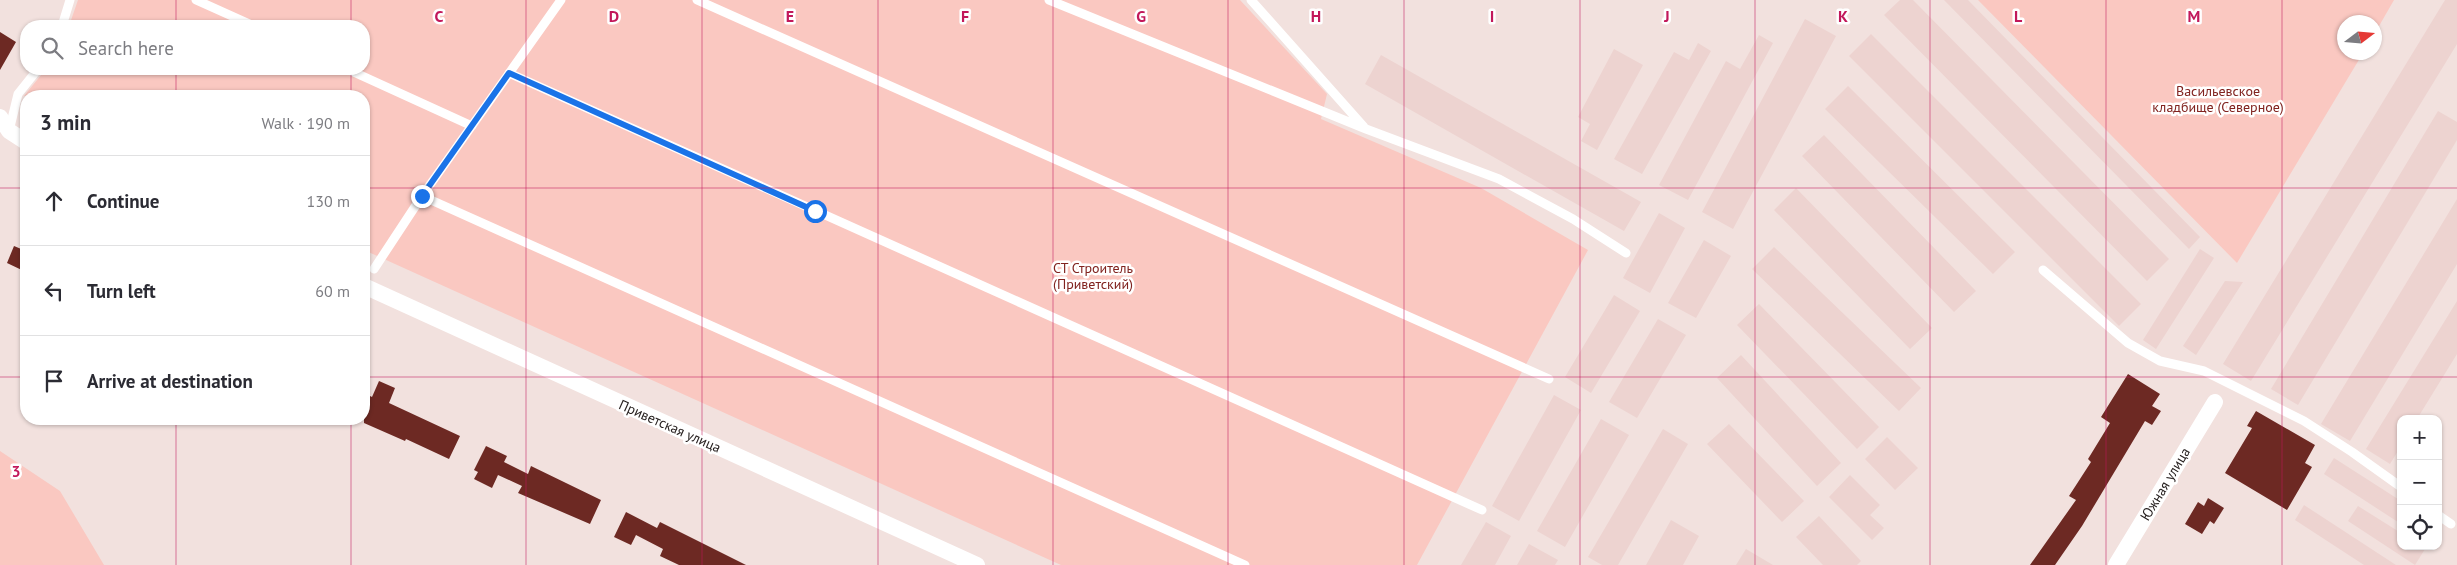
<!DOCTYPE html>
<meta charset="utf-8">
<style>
:root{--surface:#fff;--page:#f7f7f7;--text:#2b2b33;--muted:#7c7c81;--line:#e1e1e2}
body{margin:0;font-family:"PT Sans",sans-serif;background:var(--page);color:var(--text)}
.controls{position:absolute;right:15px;bottom:15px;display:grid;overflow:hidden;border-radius:10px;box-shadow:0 1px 4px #0004}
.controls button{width:45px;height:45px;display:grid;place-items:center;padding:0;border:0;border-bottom:1px solid var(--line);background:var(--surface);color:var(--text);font:25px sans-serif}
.compass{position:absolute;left:2337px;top:15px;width:45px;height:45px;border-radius:50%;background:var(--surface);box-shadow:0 1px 4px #0004;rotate:74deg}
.stop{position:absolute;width:15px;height:15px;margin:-11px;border:4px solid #1a73e8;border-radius:50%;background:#fff}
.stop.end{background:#1a73e8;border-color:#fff;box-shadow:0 1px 5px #0008}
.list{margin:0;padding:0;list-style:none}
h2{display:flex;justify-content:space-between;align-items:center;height:65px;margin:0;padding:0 20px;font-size:21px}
h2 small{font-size:16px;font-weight:400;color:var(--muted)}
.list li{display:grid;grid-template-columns:32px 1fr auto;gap:15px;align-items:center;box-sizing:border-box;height:90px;padding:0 20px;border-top:1px solid var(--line)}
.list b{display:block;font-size:19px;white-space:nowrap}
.list em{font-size:16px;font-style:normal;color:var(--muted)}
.icon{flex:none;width:28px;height:28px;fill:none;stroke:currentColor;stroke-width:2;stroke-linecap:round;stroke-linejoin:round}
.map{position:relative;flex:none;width:2457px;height:565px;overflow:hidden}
.search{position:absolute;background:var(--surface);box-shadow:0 1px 4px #0004;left:20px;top:20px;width:350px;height:55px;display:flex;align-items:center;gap:12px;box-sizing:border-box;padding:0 18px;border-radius:20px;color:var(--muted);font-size:19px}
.panel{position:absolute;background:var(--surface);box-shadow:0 1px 4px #0004;left:20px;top:90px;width:350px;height:335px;border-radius:20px}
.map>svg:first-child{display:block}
</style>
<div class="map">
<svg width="2457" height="565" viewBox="0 0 2457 565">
<rect width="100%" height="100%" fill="#f2e1de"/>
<path fill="#edd3d0" d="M1900 0H1913L2169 259 2147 281 1884 15Z
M1944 0H1968L2200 237 2189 249Z
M2445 0H2457V44L2251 381 2223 364Z
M1805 19 1836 36 1733 229 1702 212Z
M1871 34 2141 304 2119 326 1849 56Z
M1759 35 1773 43 1688 200 1659 185 1726 61 1740 69Z
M1698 43 1711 51 1642 174 1614 159 1674 52 1689 60Z
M1614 49 1643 65 1597 150 1581 141 1590 124 1578 117Z
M1381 55 1641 202 1624 231 1365 84Z
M1848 86 2015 252 1993 274 1825 109Z
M2438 111 2457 122V140L2298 405 2271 389Z
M1824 135 1976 291 1954 312 1802 156Z
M1796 188 1932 328 1910 349 1774 210Z
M2457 199V264L2350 441 2321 424Z
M1659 213 1685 228 1650 293 1623 278Z
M1704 240 1731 256 1696 318 1668 303Z
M1774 247 1921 388 1899 411 1752 269Z
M2200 249 2214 258 2156 349 2143 340Z
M2225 281 2243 282 2196 355 2183 346Z
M1614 295 1640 311 1591 393 1565 377Z
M2457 301V354L2417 419H2401V446L2390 464 2366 449Z
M1759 304 1879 427 1857 449 1737 325Z
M1658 319 1686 335 1637 418 1609 402Z
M1741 355 1841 463 1817 486 1717 378Z
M1554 395 1581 410 1519 521 1492 506Z
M1601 419 1629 435 1565 547 1537 531Z
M1729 424 1804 501 1782 522 1707 444Z
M1663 429 1688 444 1618 565H1602L1588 557Z
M1887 437 1918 468 1895 490 1865 459Z
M2334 458 2401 501V524L2324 474Z
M1850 475 1880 505 1870 515 1884 528 1872 540 1829 497Z
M2304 505 2396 565H2364L2295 520Z
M2358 506 2401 533V546H2421L2425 549 2415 565 2348 521Z
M1819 516 1861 561 1857 565H1823L1796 537Z
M1671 520 1699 536 1683 565H1646Z
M1486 522 1511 536 1495 565H1461Z
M1529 544 1558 560 1555 565H1517Z
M1746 549 1773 565H1736Z"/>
<path fill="#fac8c1" d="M78 0H1240L1327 94 1321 119 1481 188 1588 250 1417 565H1061L364 250V96H24L46 69H364V26H69Z
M1978 0H2394L2375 33 2374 22H2344V52L2363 53 2237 263Z
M0 451 60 491 104 565H0Z"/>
<path fill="#6d2923" d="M0 32 16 42 0 70Z
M14 246 26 251V272L7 263Z
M2128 374 2160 394 2152 406 2161 411 2152 425 2145 421 2082 526 2055 565H2030L2076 500 2069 496 2091 462 2088 459 2110 423 2101 417Z
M379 381 395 388 389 403 460 436 449 459 406 439 405 441 364 423V393L372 397Z
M2256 411 2315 445 2305 463 2312 467 2287 510 2225 473 2252 428 2247 426Z
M486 446 507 456 504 462 528 474 531 466 601 500 590 524 518 493 522 486 498 475 492 488 474 479 478 472 474 470Z
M2208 498 2224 508 2214 524 2210 521 2202 534 2185 524 2198 502 2204 506Z
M626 512 657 528 660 522 746 565H679L660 556 663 549 636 535 631 545 614 537Z"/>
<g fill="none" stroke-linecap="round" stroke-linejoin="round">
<path stroke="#fff" stroke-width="9" d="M196 0 254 26
M697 0 1549 379
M1049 0 1366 129 1499 179 1573 219 1626 253
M1251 0 1364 127
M62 26 70 0
M347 69 472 126
M509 73 1482 510
M9 131 18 94 38 69
M422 196 1245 565
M374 269 422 196 561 0
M2043 270 2128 343 2160 361 2204 371 2304 421 2352 452 2401 487
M2438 515 2451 524"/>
<path stroke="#fff" stroke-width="16" d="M0 117 9 131 26 142
M364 286 977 565
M2116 565 2215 402"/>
</g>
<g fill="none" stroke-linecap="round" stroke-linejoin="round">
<path stroke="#1a73e8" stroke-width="6" d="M422 196 509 73 815 211"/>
</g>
<path fill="none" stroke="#c2185b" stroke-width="1" stroke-opacity="0.55" d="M176 0V26M351 0V26M526 0V565M702 0V565M878 0V565M1053 0V565M1228 0V565M1404 0V565M1580 0V565M1755 0V565M1930 0V565M2106 0V565M2282 0V565M176 69V96M351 69V96M0 188H26M364 188H2457M0 377H26M364 377H2457M176 419V565M351 419V565"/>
<g text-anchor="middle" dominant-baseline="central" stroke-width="5" stroke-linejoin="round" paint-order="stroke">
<g font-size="14" fill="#81231f" stroke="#fff">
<text x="2218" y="91">Васильевское<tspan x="2218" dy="16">кладбище (Северное)</tspan></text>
<text x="1093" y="268">СТ Строитель<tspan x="1093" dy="16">(Приветский)</tspan></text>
</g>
<g font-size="14" fill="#272120" stroke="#fff">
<text transform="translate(670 426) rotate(24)">Приветская улица</text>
<text transform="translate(2165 484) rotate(-59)">Южная улица</text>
</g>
</g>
<g font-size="16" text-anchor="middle" font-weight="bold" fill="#c2185b" stroke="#fff" stroke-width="5" stroke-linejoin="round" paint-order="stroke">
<text x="439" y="22">C</text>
<text x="614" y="22">D</text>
<text x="790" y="22">E</text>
<text x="965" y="22">F</text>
<text x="1141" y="22">G</text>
<text x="1316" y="22">H</text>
<text x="1492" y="22">I</text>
<text x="1667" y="22">J</text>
<text x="1843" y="22">K</text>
<text x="2018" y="22">L</text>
<text x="2194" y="22">M</text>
<text x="16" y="477">3</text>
</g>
</svg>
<div class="controls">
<button>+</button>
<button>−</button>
<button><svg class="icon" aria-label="locate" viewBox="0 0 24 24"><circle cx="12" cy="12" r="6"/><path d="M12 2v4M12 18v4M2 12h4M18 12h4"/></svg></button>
</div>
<svg class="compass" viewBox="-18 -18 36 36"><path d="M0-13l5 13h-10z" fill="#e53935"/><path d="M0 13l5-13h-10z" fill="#7c7c81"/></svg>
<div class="stop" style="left:815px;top:211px"></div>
<div class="stop end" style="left:422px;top:196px"></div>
<div class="search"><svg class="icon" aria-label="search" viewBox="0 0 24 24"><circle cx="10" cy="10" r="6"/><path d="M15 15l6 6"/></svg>Search here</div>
<section class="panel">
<h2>3 min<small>Walk · 190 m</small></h2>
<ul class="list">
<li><svg class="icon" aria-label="ahead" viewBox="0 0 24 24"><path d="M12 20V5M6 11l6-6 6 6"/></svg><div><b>Continue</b></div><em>130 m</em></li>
<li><svg class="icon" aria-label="left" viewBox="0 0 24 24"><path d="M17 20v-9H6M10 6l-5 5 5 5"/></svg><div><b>Turn left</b></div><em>60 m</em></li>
<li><svg class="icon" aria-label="arrive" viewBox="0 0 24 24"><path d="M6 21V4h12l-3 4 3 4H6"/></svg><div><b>Arrive at destination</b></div></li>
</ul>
</section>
</div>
